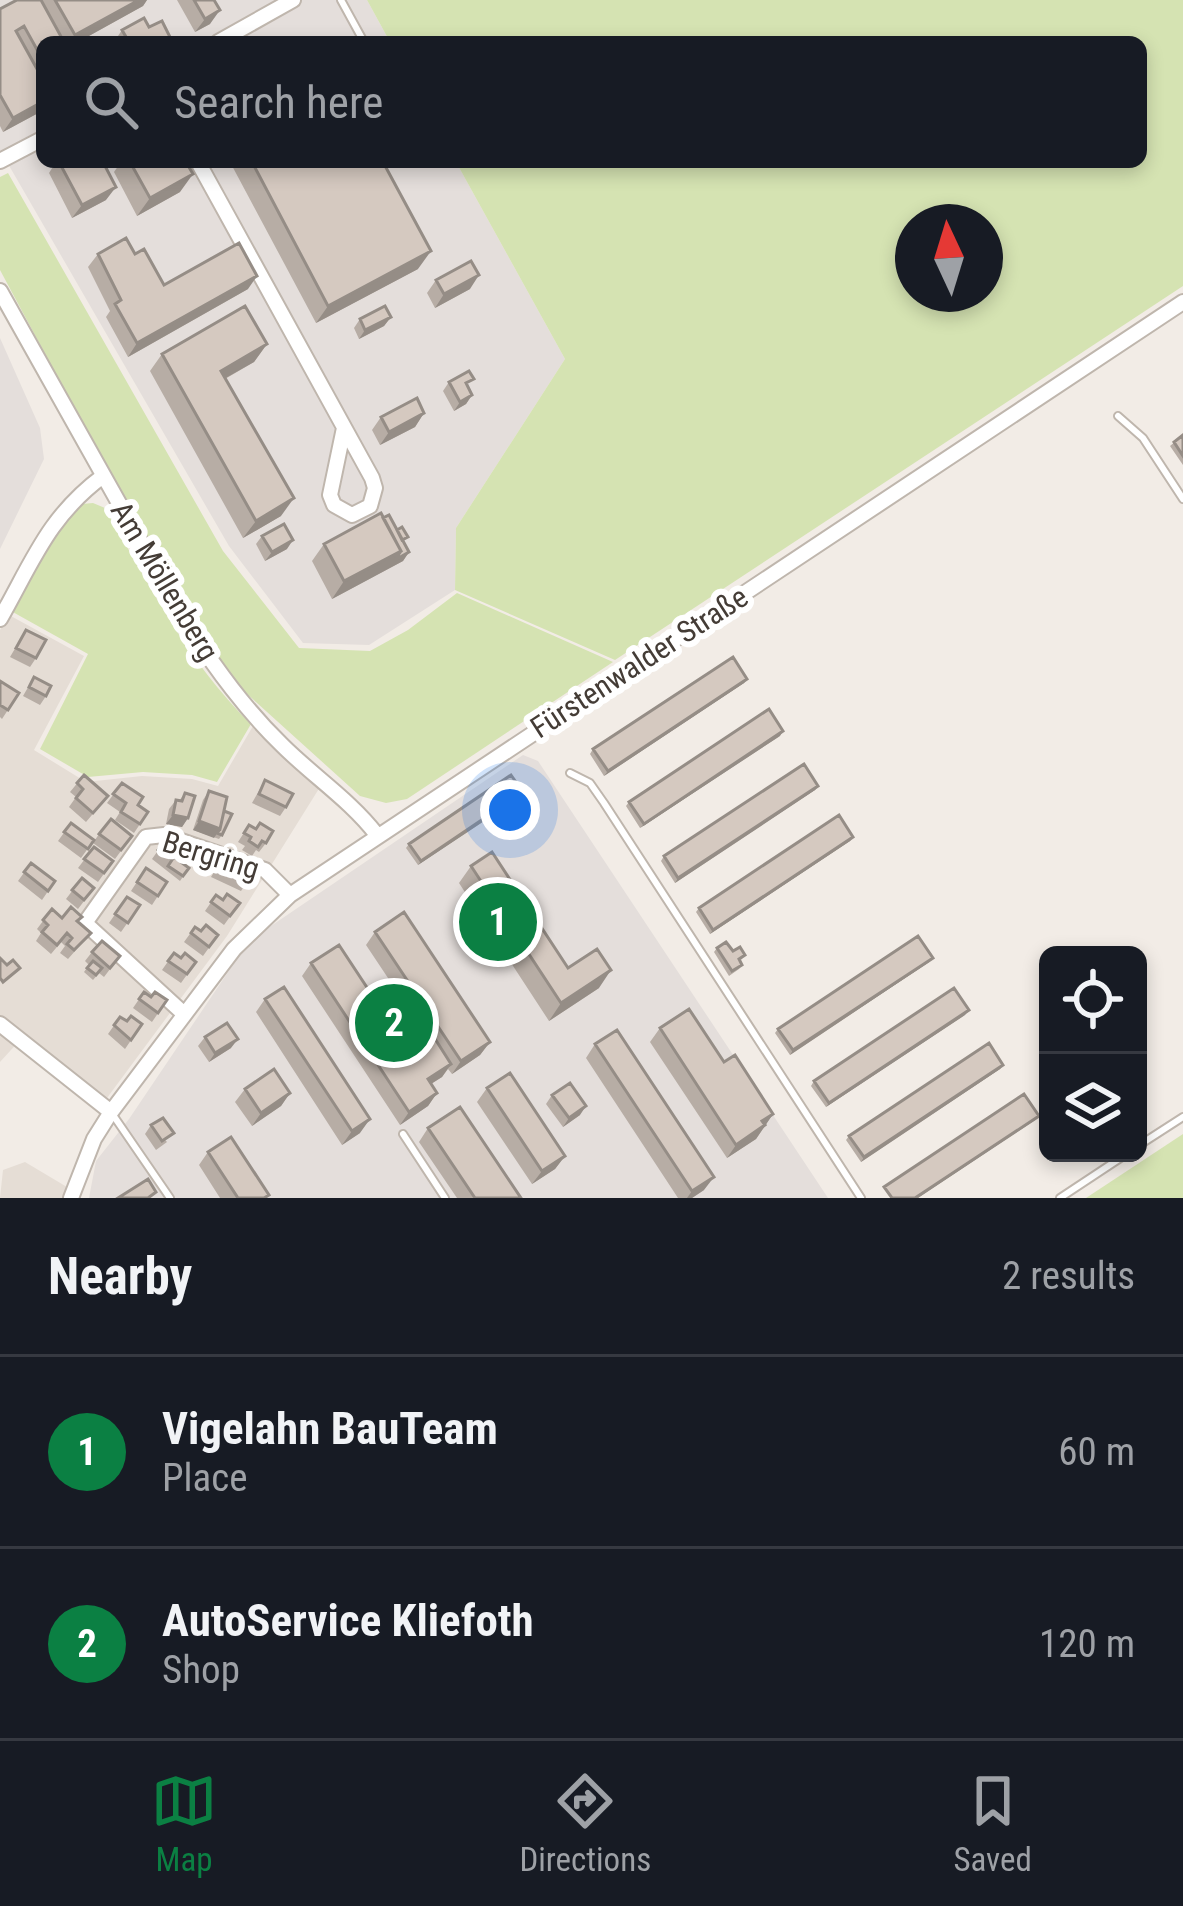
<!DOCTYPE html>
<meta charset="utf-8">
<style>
:root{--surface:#171b24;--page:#242831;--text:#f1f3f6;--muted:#9ea1a6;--line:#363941;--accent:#0b8043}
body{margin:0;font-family:"Roboto Condensed",sans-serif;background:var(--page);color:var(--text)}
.controls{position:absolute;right:36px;bottom:36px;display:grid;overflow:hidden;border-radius:18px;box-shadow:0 6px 18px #0003}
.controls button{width:108px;height:108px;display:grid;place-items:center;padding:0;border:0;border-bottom:3px solid var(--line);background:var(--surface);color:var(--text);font:60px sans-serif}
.compass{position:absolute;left:895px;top:204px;width:108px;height:108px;border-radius:50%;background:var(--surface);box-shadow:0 6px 18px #0003;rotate:356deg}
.you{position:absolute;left:510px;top:810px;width:42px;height:42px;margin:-30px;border:9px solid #fff;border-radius:50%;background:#1a73e8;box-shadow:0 0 0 18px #1a73e833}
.badge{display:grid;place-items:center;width:78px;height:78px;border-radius:50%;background:var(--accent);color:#fff;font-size:39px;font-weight:700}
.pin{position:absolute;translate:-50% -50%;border:6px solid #fff;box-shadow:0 3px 12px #0006}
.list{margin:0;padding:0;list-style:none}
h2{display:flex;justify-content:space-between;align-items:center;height:156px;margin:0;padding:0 48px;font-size:51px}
h2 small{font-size:39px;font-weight:400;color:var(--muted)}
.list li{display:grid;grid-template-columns:78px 1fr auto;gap:36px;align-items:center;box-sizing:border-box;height:192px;padding:0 48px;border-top:3px solid var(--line)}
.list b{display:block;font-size:45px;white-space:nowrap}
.list p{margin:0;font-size:39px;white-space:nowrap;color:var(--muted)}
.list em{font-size:39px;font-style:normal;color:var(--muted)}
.icon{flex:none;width:66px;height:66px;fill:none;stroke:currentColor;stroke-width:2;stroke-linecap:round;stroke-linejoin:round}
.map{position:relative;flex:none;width:1183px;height:1198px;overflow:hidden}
.search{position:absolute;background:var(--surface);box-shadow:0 6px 18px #0003;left:36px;right:36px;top:36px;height:132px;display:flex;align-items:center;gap:30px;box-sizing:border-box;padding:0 42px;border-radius:18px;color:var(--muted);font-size:45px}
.sheet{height:540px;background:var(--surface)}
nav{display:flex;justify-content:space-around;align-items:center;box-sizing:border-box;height:168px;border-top:3px solid var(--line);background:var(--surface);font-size:33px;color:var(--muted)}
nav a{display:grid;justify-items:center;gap:6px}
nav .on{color:var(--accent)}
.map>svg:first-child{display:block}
</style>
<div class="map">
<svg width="1183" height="1198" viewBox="0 0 1183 1198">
<rect width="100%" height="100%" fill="#f2ece6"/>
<path fill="#e5ddd5" d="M9 615 84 656 34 750 86 782 142 776 192 779 218 786 253 726 320 787 227 936 107 1098 21 1039 0 1062V630Z
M25 1162 72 1190 69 1198H0L3 1170Z"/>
<path fill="#e4dedb" d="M0 0H367L390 42H42V162H456L565 359 456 528 455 590 369 645 303 643 229 546 0 150Z
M0 338 40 428 44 459 0 549Z
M523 755 538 761 828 1198H89L96 1161 129 1119 249 941Z"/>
<path fill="#d5e3b2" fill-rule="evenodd" d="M367 0H1183V286L615 660 455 590 456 528 565 359 456 162H1141V42H390ZM985 222V294H913V222Z
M8 173 223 551 299 648 370 651 408 630 457 593 613 662 407 799 386 803 360 796 225 674 191 626 0 270V177Z
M93 503 105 508C150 586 186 660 251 724L217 782 192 775 143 772 88 777 40 749 88 654 11 611 52 535 82 504Z
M1183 1134V1198H1086Z"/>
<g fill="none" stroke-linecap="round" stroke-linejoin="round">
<g stroke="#bfb6ad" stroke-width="10">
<path id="service" d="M341 0 364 42
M1118 416 1143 438 1183 499
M570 773 590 783 604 803 861 1198
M113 1115 170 1198
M403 1134 445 1198
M1138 1146 1183 1117
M1060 1198 1128 1153"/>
</g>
<g stroke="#bfb6ad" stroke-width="18">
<path id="minor" d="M218 42 293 0
M0 161 42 139
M198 162 372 478 375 488 370 506 352 515 334 505 330 495 344 428
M0 291 189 628C217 670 245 709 282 745 313 776 350 800 377 835
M0 619C33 561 48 517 103 476
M184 1014 85 923 146 837 164 835 265 870 290 895
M0 1024 111 1112
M71 1198 94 1139 111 1112 234 949 290 895 1183 302"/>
</g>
<use href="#service" stroke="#fff" stroke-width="6"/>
<use href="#minor" stroke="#fff" stroke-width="14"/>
</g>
<path fill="#b7ada5" d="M17 0H147L143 6 78 42H42V62L35 66 42 78V111L3 132 0 126V9Z
M177 0H214L210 24 195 32Z
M149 27 171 39 169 42H114L122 30Z
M56 162H103L106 200 72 218 49 173Z
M121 162H186L180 192 137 216 114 172Z
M230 162H383L418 269 316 323Z
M98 254H135L164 285 248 289 128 357 106 317 110 311 88 267Z
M436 280 470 289 435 308 427 293Z
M391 317 384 326 359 339 354 328 360 319Z
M267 344 254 362 225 379 281 516 243 538 150 371 162 354Z
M449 382 468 387 472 395 466 404 454 411 443 391Z
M424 413 415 427 380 445 372 430 381 417Z
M1183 435V465L1170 446Z
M262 536 287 549 265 561 256 544Z
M324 544 409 552 403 561 332 599 312 561Z
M26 630 36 658 30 667 10 657Z
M34 677 46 696 40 705 23 696Z
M747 679 744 683 604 776 590 754 593 749Z
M0 681 19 693 2 719 0 717Z
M780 736 640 828 626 806 629 802Z
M84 775 108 796 86 822 69 807 76 797 70 792Z
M265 780 286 807 280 816 252 803Z
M122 783 138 805 140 824 134 833 115 820 120 812 107 803Z
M818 786 815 790 675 883 661 861 664 856Z
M209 791 224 811 222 835 219 839 193 830 203 800Z
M523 792 520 797 418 865 406 848 409 844Z
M185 793 188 818 182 827 166 824 169 809 176 800 179 801Z
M71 823 94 840 81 858 58 841Z
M249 825 266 843 259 852 256 850 252 856 242 850 245 846 238 842Z
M99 834 132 836 115 859 93 843Z
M853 837 850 841 710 934 696 912 699 908Z
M167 838 174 857 189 868 180 881 152 859Z
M94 847 113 861 98 882 78 868Z
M225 854 247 882 241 891 211 877Z
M31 863 55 881 42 900 18 881Z
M471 866 568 968 599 988 549 1021 459 883Z
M146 868 167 882 152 905 131 891Z
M82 878 94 888 78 909 66 899Z
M216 895 223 900 240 903 224 925 205 911Z
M127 897 140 905 121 932 109 923Z
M52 909 62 918 77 921 91 933 68 959 60 953 65 946 61 942 51 954 36 941 41 933 37 929Z
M195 927 201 931 218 935 203 956 184 942Z
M375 932 490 1042 480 1055 452 1074 448 1069 442 1077 431 1084 437 1093 428 1106 400 1125 302 976 311 963 401 1039 420 1026 366 945Z
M717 948 745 955 740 961 742 965 739 969 729 976 714 952Z
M92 952 120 956 104 977 99 973 93 980 84 972 89 965 85 961Z
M174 953 181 958 196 962 181 983 162 970Z
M933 958 929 962 790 1055 775 1033 778 1029Z
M144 992 151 997 167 1000 152 1022 133 1008Z
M265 999 360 1133 342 1145 256 1012Z
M965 1015 826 1107 811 1086 814 1081Z
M120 1017 127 1021 142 1024 125 1049 108 1034Z
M660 1028 724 1062 773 1114 756 1139 727 1158 650 1042Z
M205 1037 231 1048 209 1062 198 1046Z
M595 1044 704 1190 692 1198H678L586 1058Z
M1003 1065 1000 1069 861 1162 846 1140 849 1136Z
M487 1088 565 1156 555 1169 532 1184 477 1102Z
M245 1089 290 1093 281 1106 252 1126 235 1102Z
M552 1095 580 1115 563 1127 546 1104Z
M151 1125 167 1142 156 1150 145 1134Z
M428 1128 521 1198H457L419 1142Z
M208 1152 267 1198H220L199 1165Z"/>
<path fill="#958d86" d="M139 0H147L143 6 78 42H70L75 35Z
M220 10 210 24 195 32 205 19Z
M42 102V111L3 132 13 118Z
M193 174 180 192 137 216 150 198Z
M116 187 106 200 72 218 82 205Z
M431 251 418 269 316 323 328 306Z
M479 275 470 289 435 308 444 294Z
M257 276 248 289 128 357 137 343Z
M391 317 384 326 359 339 365 330Z
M267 344 254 362 208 388 221 371Z
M472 395 466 404 454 411 460 402Z
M424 413 415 427 380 445 389 432Z
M294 498 281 516 243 538 256 521Z
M293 540 287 549 265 561 272 552Z
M401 551 409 552 403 561 332 599 344 581Z
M747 679 744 683 604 776 608 771Z
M783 731 780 736 640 828 644 824Z
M818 786 815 790 675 883 678 878Z
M523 792 520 797 418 865 421 861Z
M173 815 188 818 182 827 166 824Z
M199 821 220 829 214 838 193 830Z
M853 837 850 841 710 934 713 930Z
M933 958 929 962 790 1055 793 1050Z
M611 970 599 988 549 1021 561 1003Z
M969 1010 965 1015 826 1107 829 1103Z
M238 1039 231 1048 209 1062 215 1053Z
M490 1042 480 1055 452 1074 461 1061Z
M451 1064 442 1077 418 1092 428 1079Z
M1003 1065 1000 1069 861 1162 864 1157Z
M290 1093 281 1106 252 1126 261 1113Z
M437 1093 428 1106 400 1125 409 1112Z
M586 1106 580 1115 563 1127 569 1118Z
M773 1114 756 1139 727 1158 736 1145 762 1121Z
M1039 1116 1035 1120 918 1198H915Z
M370 1119 360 1133 342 1145 352 1131Z
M565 1156 555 1169 532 1184 542 1171Z
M714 1177 704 1190 692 1198H687L692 1191Z"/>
<path fill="#d5c9c0" stroke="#958d86" stroke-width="3" d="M17 0H41L64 42H42V54L40 55 24 26 16 31 42 78V102L13 118 0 95V9Z
M55 0H139L75 35Z
M194 0H214L220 10 205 19Z
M144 18 149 27 162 21 171 39 165 42H129L122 30Z
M59 162H103L116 187 82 205Z
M130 162H186L193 174 150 198Z
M252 162H383L431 251 328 306Z
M126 238 135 254 144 249 164 285 239 243 257 276 137 343 115 304 121 300 98 254Z
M471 261 479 275 444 294 436 280Z
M245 306 267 344 221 371 294 498 256 521 162 354Z
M385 306 391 317 365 330 360 319Z
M469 371 474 379 466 383 472 395 460 402 449 382Z
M417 398 424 413 389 432 381 417Z
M1183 435V456L1174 442Z
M381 513 401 551 344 581 324 544Z
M389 515 409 552 395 560 401 551 383 518Z
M284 524 293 540 272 552 262 536Z
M402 527 408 537 402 540 397 530Z
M26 630 46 640 36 658 16 648Z
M733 657 747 679 608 771 593 749Z
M34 677 51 686 46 696 29 687Z
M0 681 19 693 8 710 0 705Z
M769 709 783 731 644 824 629 802Z
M804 764 818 786 678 878 664 856Z
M84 775 108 796 93 813 76 798 83 789 77 783Z
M511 775 523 792 421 861 409 844Z
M265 780 293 794 286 807 259 794Z
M122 783 143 797 138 805 148 812 140 824 121 812 126 803 113 794Z
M209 791 227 797 220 829 199 821Z
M185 793 195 796 188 818 173 815 176 800 182 801Z
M224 811 232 814 222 835 217 833 220 829Z
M839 815 853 837 713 930 699 908Z
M111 819 132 836 121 850 99 834Z
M71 823 94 840 88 849 64 832Z
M260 823 273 831 266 843 262 841 258 847 249 841 251 837 244 833 249 825 256 829Z
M167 838 180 848 172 860 158 850Z
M94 847 113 861 104 873 84 859Z
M492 852 568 968 597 949 611 970 561 1003 471 866Z
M225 854 254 868 247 882 218 868Z
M174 857 189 868 183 876 168 866Z
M31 863 55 881 48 891 24 872Z
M146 868 167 882 158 896 137 882Z
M82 878 94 888 84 900 72 890Z
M227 894 240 903 230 916 211 902 216 895 223 900Z
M127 897 140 905 128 923 115 914Z
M71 907 82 917 77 921 91 933 74 950 67 944 72 938 67 933 57 945 42 932 48 925 43 920 52 909 62 918Z
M404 912 490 1042 461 1061 375 932Z
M206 925 218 935 209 947 191 933 195 927 201 931Z
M918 936 933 958 793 1050 778 1029Z
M102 941 120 956 110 968 92 952Z
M726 942 733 951 740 947 745 955 739 959 742 965 732 971 717 948Z
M339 945 401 1039 425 1023 451 1064 428 1079 437 1093 409 1112 311 963Z
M174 953 181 958 185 953 196 962 187 974 168 961Z
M0 958 7 965 13 960 20 968 3 982 0 978Z
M93 961 102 968 96 975 87 968Z
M284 987 370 1119 352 1131 265 999Z
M954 988 969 1010 829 1103 814 1081Z
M144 992 151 997 155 992 167 1000 158 1013 139 999Z
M689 1009 724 1062 735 1055 773 1114 762 1121 765 1125 736 1145 660 1028Z
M131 1016 142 1024 131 1040 114 1025 120 1017 127 1021Z
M227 1023 238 1039 215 1053 205 1037Z
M617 1030 714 1177 692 1191 595 1044Z
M989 1043 1003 1065 864 1157 849 1136Z
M274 1069 290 1093 261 1113 245 1089Z
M510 1073 565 1156 542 1171 487 1088Z
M570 1083 586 1106 569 1118 552 1095Z
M1024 1094 1039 1116 915 1198H892L884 1187Z
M460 1107 521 1198H475L428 1128Z
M163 1118 174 1133 162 1141 151 1125Z
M231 1137 269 1195 264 1198H238L208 1152Z
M148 1179 156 1192 148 1198H118Z"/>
<g text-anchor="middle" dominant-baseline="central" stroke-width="12" stroke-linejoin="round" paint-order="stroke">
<g font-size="30" fill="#443c36" stroke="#fff">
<text transform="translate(165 581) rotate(59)">Am Möllenberg</text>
<text transform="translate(639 662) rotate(-33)">Fürstenwalder Straße</text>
<text transform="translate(211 855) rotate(17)">Bergring</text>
</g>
</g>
</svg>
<div class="controls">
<button><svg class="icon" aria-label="locate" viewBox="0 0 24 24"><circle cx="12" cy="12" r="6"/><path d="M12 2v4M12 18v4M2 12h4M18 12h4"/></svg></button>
<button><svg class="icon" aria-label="layers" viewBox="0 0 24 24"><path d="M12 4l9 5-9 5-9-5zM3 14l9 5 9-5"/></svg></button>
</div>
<svg class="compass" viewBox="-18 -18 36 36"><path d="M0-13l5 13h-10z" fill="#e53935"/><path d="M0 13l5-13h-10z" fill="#9ea1a6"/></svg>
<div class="you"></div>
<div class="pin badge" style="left:498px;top:922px">1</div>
<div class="pin badge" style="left:394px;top:1023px">2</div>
<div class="search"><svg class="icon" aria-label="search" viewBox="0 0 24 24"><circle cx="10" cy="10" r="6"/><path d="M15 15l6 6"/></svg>Search here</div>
</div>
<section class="sheet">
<h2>Nearby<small>2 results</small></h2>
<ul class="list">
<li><span class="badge">1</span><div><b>Vigelahn BauTeam</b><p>Place</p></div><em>60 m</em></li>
<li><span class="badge">2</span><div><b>AutoService Kliefoth</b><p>Shop</p></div><em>120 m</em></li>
</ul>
</section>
<nav>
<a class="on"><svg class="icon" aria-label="map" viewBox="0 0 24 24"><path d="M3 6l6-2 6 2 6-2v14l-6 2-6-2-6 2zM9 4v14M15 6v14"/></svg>Map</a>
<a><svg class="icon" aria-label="directions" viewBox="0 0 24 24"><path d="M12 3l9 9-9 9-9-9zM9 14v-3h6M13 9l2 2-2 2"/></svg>Directions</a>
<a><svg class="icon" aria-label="saved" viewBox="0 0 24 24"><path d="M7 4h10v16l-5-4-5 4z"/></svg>Saved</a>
</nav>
